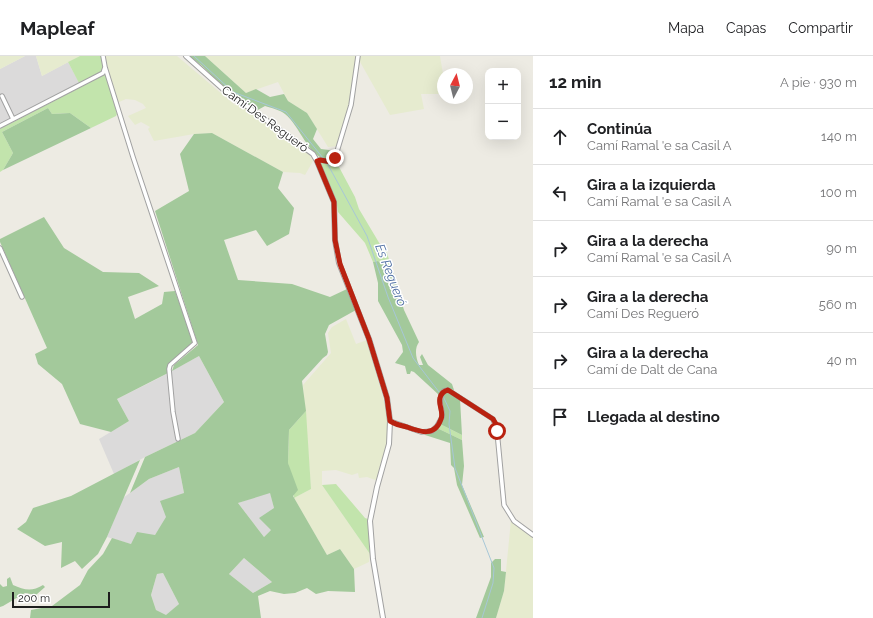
<!DOCTYPE html>
<html lang="es">
<meta charset="utf-8">
<style>
:root{--surface:#fff;--page:#f2f2f2;--text:#202124;--muted:#757577;--line:#e0e0e0}
body{margin:0;font-family:Raleway,sans-serif;background:var(--page);color:var(--text)}
.controls{position:absolute;right:12px;top:12px;display:grid;overflow:hidden;border-radius:8px;box-shadow:0 4px 16px #0002}
.controls button{width:36px;height:36px;display:grid;place-items:center;padding:0;border:0;border-bottom:1px solid var(--line);background:var(--surface);color:var(--text);font:20px sans-serif}
.compass{position:absolute;left:437px;top:12px;width:36px;height:36px;border-radius:50%;background:var(--surface);box-shadow:0 4px 16px #0002;rotate:7deg}
.scale{position:absolute;left:12px;bottom:10px;width:98px;box-sizing:border-box;padding-left:4px;border:2px solid #1d1d1d;border-top:0;font-size:11px;line-height:14px;white-space:nowrap;color:#1d1d1d;-webkit-text-stroke:3px #fff;paint-order:stroke}
.stop{position:absolute;width:12px;height:12px;margin:-9px;border:3px solid #b92210;border-radius:50%;background:#fff}
.stop.end{background:#b92210;border-color:#fff;box-shadow:0 1px 4px #0008}
.list{margin:0;padding:0;list-style:none}
h2{display:flex;justify-content:space-between;align-items:center;height:52px;margin:0;padding:0 16px;font-size:17px}
h2 small{font-size:13px;font-weight:400;color:var(--muted)}
.list li{display:grid;grid-template-columns:26px 1fr auto;gap:12px;align-items:center;box-sizing:border-box;height:56px;padding:0 16px;border-top:1px solid var(--line)}
.list b{display:block;font-size:15px;white-space:nowrap}
.list p{margin:0;font-size:13px;white-space:nowrap;color:var(--muted)}
.list em{font-size:13px;font-style:normal;color:var(--muted)}
.icon{flex:none;width:22px;height:22px;fill:none;stroke:currentColor;stroke-width:2;stroke-linecap:round;stroke-linejoin:round}
.map{position:relative;flex:none;width:533px;height:562px;overflow:hidden}
header{display:flex;align-items:center;gap:24px;box-sizing:border-box;height:56px;padding:0 20px;background:var(--surface);border-bottom:1px solid var(--line)}
header strong{font-size:19px}
nav{display:flex;gap:22px;margin-inline-start:auto;font-size:14px}
main{display:flex}
aside{flex:1;background:var(--surface)}
.map>svg:first-child{display:block}
</style>
<header>
<strong>Mapleaf</strong>
<nav><a>Mapa</a><a>Capas</a><a>Compartir</a></nav>
</header>
<main>
<div class="map">
<svg width="533" height="562" viewBox="0 0 533 562">
<rect width="100%" height="100%" fill="#edebe3"/>
<path fill="#dbdada" d="M25 0H36L42 20 68 6 81 30 0 73V13Z
M199 300 224 346 195 377 145 401 114 418 99 383 129 365 117 343 157 323Z
M179 411 184 437 155 479 131 488 107 481 123 442 149 423Z
M270 436 274 452 271 474 264 481 238 447Z
M244 502 272 526 253 537 229 518Z
M163 517 179 548 166 560 156 554 151 539 157 518Z"/>
<path fill="#e6ebcf" d="M0 0H25L0 13Z
M36 0H80L42 20Z
M105 0H177L235 49 238 46 308 96 313 105 305 119 300 117 283 116 212 77 194 78 154 85 148 73 150 71 141 66 135 69 128 60 146 52 143 48 135 44 126 43 117 47Z
M205 0H357L351 47 338 90 328 91 307 57 288 45 278 26 246 37Z
M359 0H440L443 18V38H421L424 53 390 59 359 4Z
M346 263 356 288 367 284 387 356 389 387 378 425 367 421 359 422 358 417 352 419 336 414 322 415V429L370 498 369 506 354 513 340 493 327 499 294 442 311 433 303 329 331 297 328 277 332 271Z
M511 464 533 481V562H496L504 535Z"/>
<path fill="#c2e4ac" d="M80 0H101L104 14 79 27 68 6Z
M106 18 117 58 116 60 91 72 70 57 52 58 48 52 2 76 13 97 3 114 0 116V73Z
M320 106 330 108 334 111H339L355 141 359 153 384 195 386 194 393 216 378 205 373 206 365 187 338 156 337 149Z
M306 355 311 433 294 442 288 407 289 374Z
M440 368 462 379V384L437 372Z
M336 428 365 462 368 463 370 498 322 429Z"/>
<path fill="#a3c99b" fill-rule="evenodd" d="M189 0H205L246 37 256 33 270 41 284 38 288 45 307 57 317 73 313 83 321 93 329 94 335 99 333 103C311 109 300 69 285 58 280 54 271 52 265 50L256 55 229 36 201 9Z
M48 52 52 58 70 57 91 72 3 114 13 97 2 76Z
M212 77 283 116 278 132 294 152 289 178 267 190 256 174 224 184 238 224 292 228 330 241 347 233 356 254 329 269 325 278 328 296 327 299 323 302 302 325 306 355 289 374 288 407 298 434 293 440 327 499 340 493 354 513 355 536 328 535 316 538 307 532 295 537 284 538 270 535 258 540 261 562H30L31 554 52 550 80 529 88 514 103 498 112 482 131 488 137 476 155 479 166 461 160 445 184 437 179 411 149 423 130 437 145 401 195 377 224 346 199 300 172 315 174 309 198 289 155 155 189 135 180 98 194 78ZM270 437 274 452 259 462 271 474 264 481 238 447ZM244 502 272 526 253 537 229 518ZM163 517 179 548 166 559 156 554 151 539 157 518Z
M44 161 64 192 103 216 139 217 159 230 128 241 135 263 162 248 164 236 175 235 193 284 192 289 168 309V317L117 343 129 365 111 376 80 368 62 328 38 308 35 298 47 292 0 186V183Z
M378 205 393 216 404 254 419 286C414 293 416 302 419 309H423L420 301 422 298 428 309 452 328 454 334 448 333 439 339 414 316 411 315 410 318H407L405 310 395 307 403 296 402 289 378 245V227L373 206Z
M448 336 453 338 460 343 462 379 440 368 444 358 441 342 445 337Z
M437 372 462 384 464 410 462 429 484 481 480 482 457 429 454 412 451 409 450 387 425 379Z
M140 404 107 481 98 498 82 513 75 505 61 512 62 486 45 490 17 473 26 466 33 452 71 440Z
M495 503H501V515L506 516 504 535 496 562H476L491 521V507Z
M10 521 13 529C24 534 32 536 43 529L45 531 36 539 25 537 3 550 0 551V528L3 531 7 530V523Z"/>
<g fill="none" stroke-linecap="round" stroke-linejoin="round">
<path stroke="#a7c7d7" stroke-width="1" d="M194 0 233 36 286 56 323 102
M327 107 367 180 388 241 413 302 439 336
M443 340 450 355 449 368 455 412 494 512 493 527 482 562"/>
<g stroke="#a1a1a1" stroke-width="5.5">
<path id="minor" d="M105 11 133 101 195 287 170 309 169 313 173 356 178 383
M2 40 13 63
M0 70 103 17 105 11 103 0
M317 105 320 104 332 106 335 102 351 49 358 0
M0 192 22 241
M390 365 421 376 432 375 437 370 442 361V356L440 346 441 339 444 335 448 334 493 363 497 375 504 449 514 465 533 479"/>
</g>
<g stroke="#a1a1a1" stroke-width="6">
<path id="tertiary" d="M186 0 223 33 313 98 317 105 334 146 335 184 339 207 369 283 387 342 390 365 389 388 377 431 370 465 373 503 383 562"/>
</g>
<use href="#minor" stroke="#fff" stroke-width="3.5"/>
<use href="#tertiary" stroke="#fff" stroke-width="4"/>
</g>
<g fill="none" stroke-linecap="round" stroke-linejoin="round">
<path stroke="#b92210" stroke-width="5" d="M335 102 332 106 320 104 317 105 334 146 335 184 340 208 369 283 387 342 390 365C395 368 402 370 407 371 420 376 435 381 441 363 444 356 438 349 440 342 441 337 444 335 448 334L493 363 496 368 497 375"/>
</g>
<g text-anchor="middle" dominant-baseline="central" stroke-width="3" stroke-linejoin="round" paint-order="stroke">
<g font-size="12" fill="#1d1d1d" stroke="#fff">
<text transform="translate(265 63) rotate(36)">Camí Des Regueró</text>
</g>
<g font-size="13" font-style="italic" fill="#5171a4" stroke="#fff">
<text transform="translate(391 219) rotate(69)">Es Regueró</text>
</g>
</g>
</svg>
<div class="controls">
<button>+</button>
<button>−</button>
</div>
<svg class="compass" viewBox="-18 -18 36 36"><path d="M0-13l5 13h-10z" fill="#e53935"/><path d="M0 13l5-13h-10z" fill="#757577"/></svg>
<div class="scale">200 m</div>
<div class="stop" style="left:497px;top:375px"></div>
<div class="stop end" style="left:335px;top:102px"></div>
</div>
<aside>
<h2>12 min<small>A pie · 930 m</small></h2>
<ul class="list">
<li><svg class="icon" aria-label="ahead" viewBox="0 0 24 24"><path d="M12 20V5M6 11l6-6 6 6"/></svg><div><b>Continúa</b><p>Camí Ramal 'e sa Casil A</p></div><em>140 m</em></li>
<li><svg class="icon" aria-label="left" viewBox="0 0 24 24"><path d="M17 20v-9H6M10 6l-5 5 5 5"/></svg><div><b>Gira a la izquierda</b><p>Camí Ramal 'e sa Casil A</p></div><em>100 m</em></li>
<li><svg class="icon" aria-label="right" viewBox="0 0 24 24"><path d="M7 20v-9h11M14 6l5 5-5 5"/></svg><div><b>Gira a la derecha</b><p>Camí Ramal 'e sa Casil A</p></div><em>90 m</em></li>
<li><svg class="icon" aria-label="right" viewBox="0 0 24 24"><path d="M7 20v-9h11M14 6l5 5-5 5"/></svg><div><b>Gira a la derecha</b><p>Camí Des Regueró</p></div><em>560 m</em></li>
<li><svg class="icon" aria-label="right" viewBox="0 0 24 24"><path d="M7 20v-9h11M14 6l5 5-5 5"/></svg><div><b>Gira a la derecha</b><p>Camí de Dalt de Cana</p></div><em>40 m</em></li>
<li><svg class="icon" aria-label="arrive" viewBox="0 0 24 24"><path d="M6 21V4h12l-3 4 3 4H6"/></svg><div><b>Llegada al destino</b></div></li>
</ul>
</aside>
</main>
